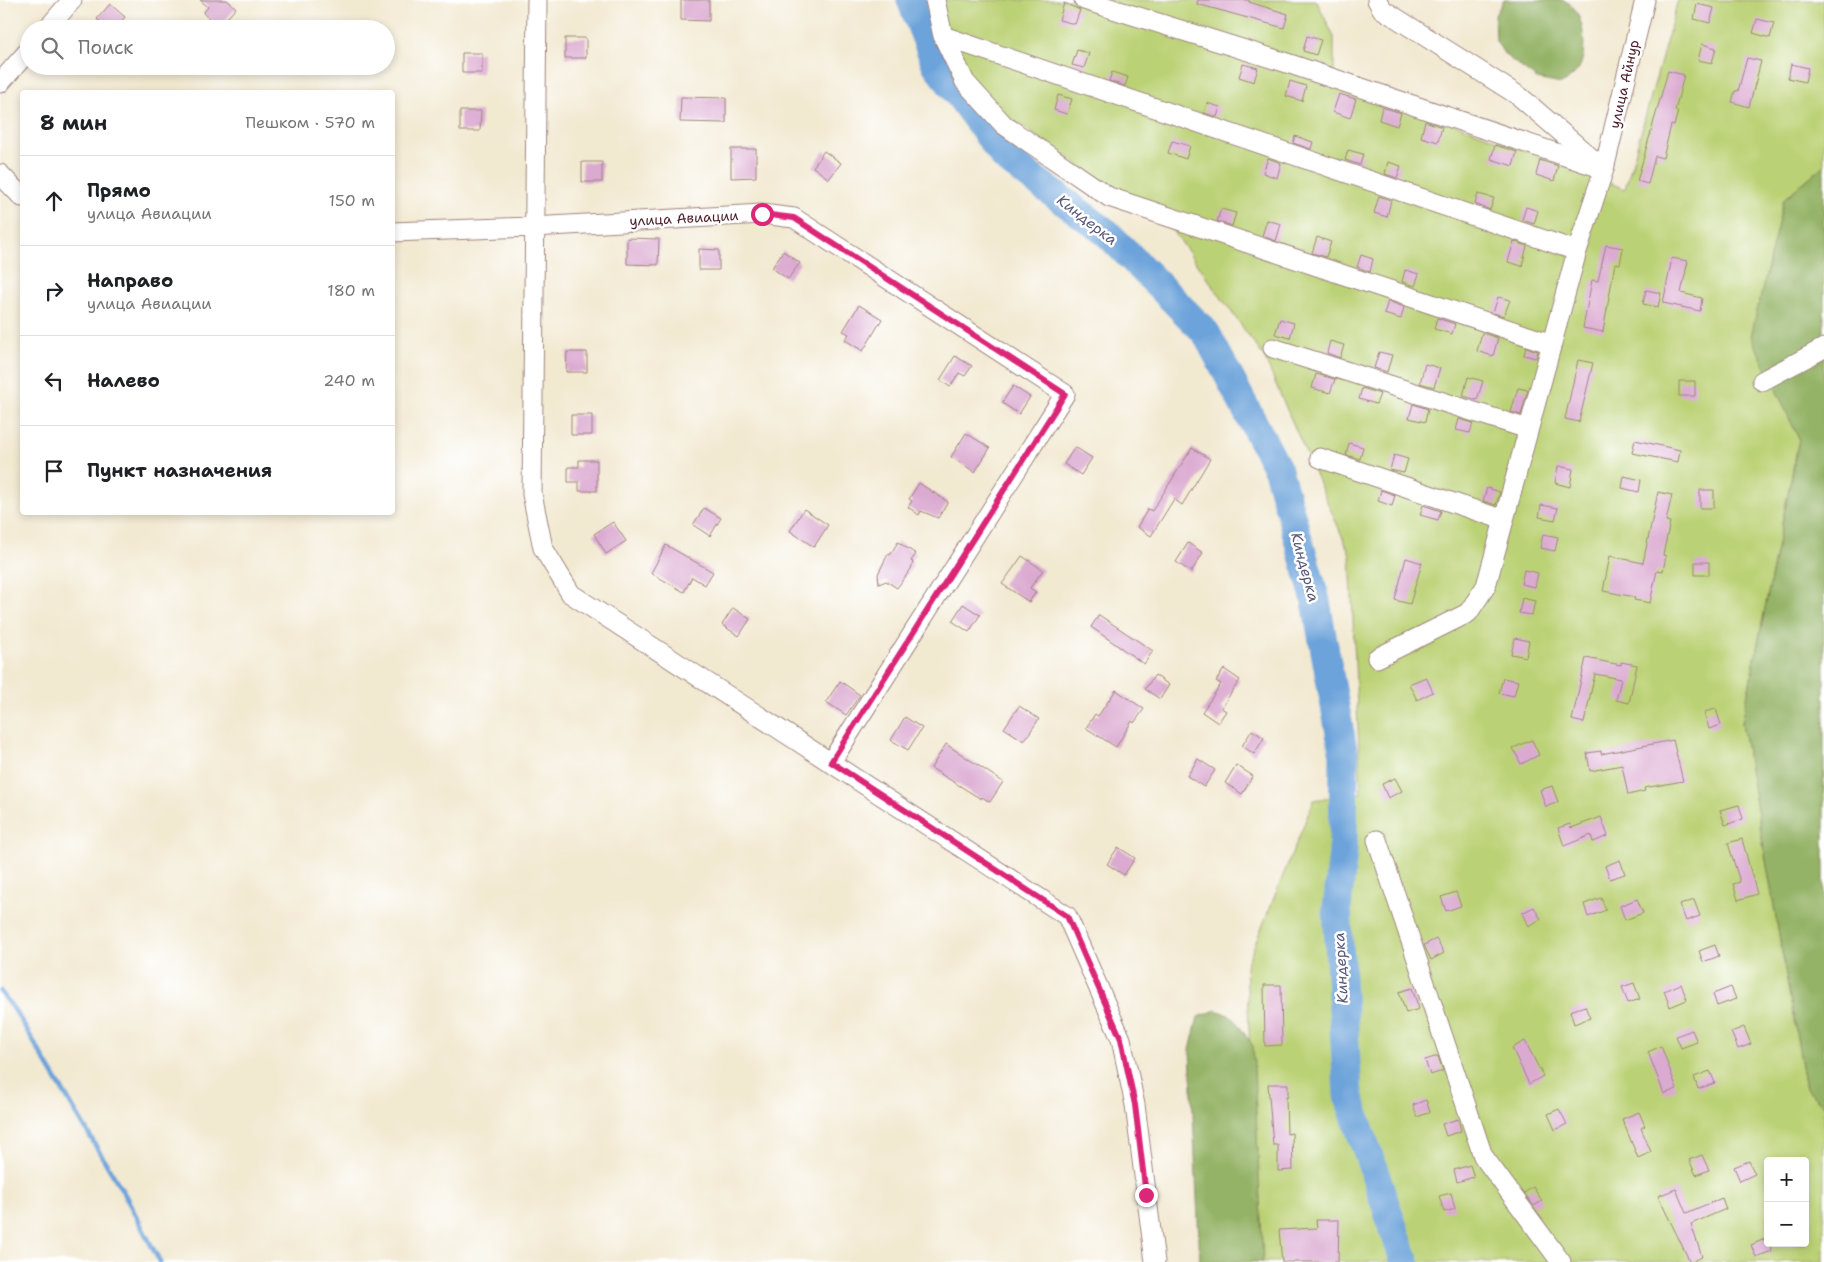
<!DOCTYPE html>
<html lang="ru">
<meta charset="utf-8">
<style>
:root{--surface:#fff;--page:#f2f2f2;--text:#202124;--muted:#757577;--line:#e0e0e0}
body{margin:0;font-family:"Shantell Sans",sans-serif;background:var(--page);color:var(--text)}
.controls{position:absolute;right:15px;bottom:15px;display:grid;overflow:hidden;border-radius:5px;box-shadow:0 2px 8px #0003}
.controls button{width:45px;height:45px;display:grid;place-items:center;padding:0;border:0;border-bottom:1px solid var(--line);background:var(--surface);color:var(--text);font:25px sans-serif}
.stop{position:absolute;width:15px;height:15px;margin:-11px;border:4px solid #db2777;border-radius:50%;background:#fff}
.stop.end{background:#db2777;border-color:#fff;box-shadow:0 1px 5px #0008}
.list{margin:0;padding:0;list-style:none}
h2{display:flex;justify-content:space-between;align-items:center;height:65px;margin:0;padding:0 20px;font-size:21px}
h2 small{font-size:16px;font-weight:400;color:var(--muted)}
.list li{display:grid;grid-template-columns:32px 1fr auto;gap:15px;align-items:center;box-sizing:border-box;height:90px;padding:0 20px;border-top:1px solid var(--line)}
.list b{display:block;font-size:19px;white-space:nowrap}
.list p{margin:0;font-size:16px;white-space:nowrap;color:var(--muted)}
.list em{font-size:16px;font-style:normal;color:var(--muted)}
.icon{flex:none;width:28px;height:28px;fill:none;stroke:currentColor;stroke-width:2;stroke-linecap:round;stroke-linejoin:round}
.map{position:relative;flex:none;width:1824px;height:1262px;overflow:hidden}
.search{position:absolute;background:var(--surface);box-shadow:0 2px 8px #0003;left:20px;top:20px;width:375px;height:55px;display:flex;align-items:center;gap:12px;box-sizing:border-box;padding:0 18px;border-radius:28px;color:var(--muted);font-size:19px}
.panel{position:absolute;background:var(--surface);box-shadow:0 2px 8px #0003;left:20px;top:90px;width:375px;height:425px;border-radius:5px}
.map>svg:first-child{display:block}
</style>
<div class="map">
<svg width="1824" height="1262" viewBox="0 0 1824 1262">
<rect width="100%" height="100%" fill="#fff"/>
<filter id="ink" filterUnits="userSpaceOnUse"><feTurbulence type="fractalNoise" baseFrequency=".02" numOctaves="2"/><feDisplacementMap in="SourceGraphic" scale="10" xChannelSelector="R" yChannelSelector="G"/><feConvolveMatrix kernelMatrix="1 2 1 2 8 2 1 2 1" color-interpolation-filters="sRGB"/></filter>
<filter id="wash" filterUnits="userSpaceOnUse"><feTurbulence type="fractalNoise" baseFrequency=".0096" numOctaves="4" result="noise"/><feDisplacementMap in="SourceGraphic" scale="20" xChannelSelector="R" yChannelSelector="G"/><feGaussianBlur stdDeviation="1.12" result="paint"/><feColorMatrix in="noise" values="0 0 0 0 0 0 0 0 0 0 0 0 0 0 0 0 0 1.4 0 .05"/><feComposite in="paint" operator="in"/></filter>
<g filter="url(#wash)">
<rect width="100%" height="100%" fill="#f2e9d1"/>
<path fill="#bbd175" stroke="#827850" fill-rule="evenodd" d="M927 0H1316L1334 37V77L1625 189 1678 0H1824V165L1784 199 1752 336 1799 439 1742 723 1806 1089 1824 1106V1262H1260L1246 966 1314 800 1361 793 1350 554 1264 357 1174 232 1000 111 933 39ZM1768 1161H1805V1243H1768Z"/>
<path fill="#94b366" stroke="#6f6948" d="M1504 0C1520 0 1547 0 1562 0 1584 5 1588 49 1580 66 1577 73 1568 80 1561 84L1537 79 1505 55 1496 41 1495 15Z
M1824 165V1106L1806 1089 1742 723 1799 439 1751 336 1784 199Z
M1216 1010 1233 1017 1253 1046 1263 1262H1200L1190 1050 1198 1017Z"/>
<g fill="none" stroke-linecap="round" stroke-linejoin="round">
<path stroke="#6ca3da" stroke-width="5" d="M0 991 16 1012 125 1195 160 1262"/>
<path stroke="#6ca3da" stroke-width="29" d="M911 0 936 64 1005 158 1107 233 1206 333 1278 470 1315 597 1344 755 1343 852 1337 909 1348 1095 1405 1262"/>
</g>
<g id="blocks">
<path fill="#dbaad1" d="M200 0H227L236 8 219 27 203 13 208 7Z
M681 0H709V21L681 20Z
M1198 0H1249V2L1288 14 1284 28 1197 4Z
M1064 3 1080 10 1075 24 1059 20Z
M110 4 125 17 115 29H108L97 19Z
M1697 4 1714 8 1710 23 1694 19Z
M1757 19 1774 23 1770 38 1753 33Z
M1307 36 1321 40 1316 55 1303 51Z
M565 38H586V58H565Z
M1702 44 1716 48 1712 63 1698 60Z
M1077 50 1089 53 1084 68 1072 65Z
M462 53H482V73H462Z
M1747 58 1761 61 1749 107 1732 102 1735 91H1738Z
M1243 64 1258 68 1254 82 1239 77Z
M1791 64 1808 68 1805 82 1788 78Z
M1668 71 1684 75 1675 111H1678L1674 126 1671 125 1663 158 1655 156 1648 184 1637 181Z
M1112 72 1128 77 1125 86 1109 81Z
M1290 81 1306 86 1302 101 1286 96Z
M1339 94 1356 99 1350 118 1333 112Z
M1058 95 1072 99 1067 114 1054 110Z
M681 97 726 98V123L680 122Z
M1207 103 1220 107 1217 117 1204 113Z
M1382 107 1401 113 1397 126 1379 120Z
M460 111H481L480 131H460Z
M1425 121 1442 127 1438 142 1421 137Z
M1295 136 1313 142 1311 149 1293 143Z
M1172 141 1190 146 1186 159 1168 153Z
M1495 145 1517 152 1513 166 1491 159Z
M731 149H756V177L731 178Z
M1348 150 1363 154 1360 165 1345 160Z
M824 151 841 163 829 179 813 167Z
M1268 158 1281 163 1277 178 1263 173Z
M1540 160 1558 166 1554 181 1536 175Z
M582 162H602V182H582Z
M1388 162 1401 166 1397 178 1385 174Z
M1478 194 1494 198 1490 210 1475 204Z
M1379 196 1391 200 1387 217 1374 213Z
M1526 207 1538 211 1534 224 1522 220Z
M1221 209 1236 213 1232 226 1217 221Z
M1267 220 1281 224 1276 241 1262 236Z
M1317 237 1331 242 1326 257 1312 253Z
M627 238 659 239 658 265 627 264Z
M1514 241 1527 246 1522 266 1508 262Z
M1606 245 1623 248 1620 264 1615 263 1603 332 1583 328 1592 280 1598 281Z
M699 249 719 250V270H699Z
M783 251 800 263 788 279 772 268Z
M1361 255 1373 259 1370 272 1357 267Z
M1672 258 1688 261 1681 293 1702 298 1700 311 1663 303Z
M1405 270 1419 274 1415 286 1402 282Z
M1646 290 1661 293 1658 307 1643 304Z
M1498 297 1510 300 1504 316 1493 313Z
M1388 301 1404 307 1401 319 1384 314Z
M859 305 882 319 863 351 845 340 849 334 843 331Z
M1437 318 1455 324 1452 334 1434 329Z
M1280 319 1294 323 1290 338 1275 334Z
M1482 333 1498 338 1493 356 1477 351Z
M1330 341 1344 345 1340 358 1327 353Z
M1526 347 1538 351 1536 358 1524 355Z
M567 352H587V372H566Z
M1379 352 1392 355 1387 372 1374 368Z
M955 356 972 366 965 376 959 373 950 387 940 380Z
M1578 360 1593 363 1579 422 1565 419Z
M1425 364 1440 368 1434 387 1420 383Z
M1316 374 1335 379 1330 393 1312 388Z
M1468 377 1483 381 1477 400 1463 396Z
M1679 381H1695V396H1679Z
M1013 386 1030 397 1019 414 1002 403Z
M1362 388 1380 394 1376 404 1359 399Z
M1518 388 1528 390 1521 415 1511 412Z
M1413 404 1428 409 1425 422 1409 418Z
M571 415H592V435H571Z
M1459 419 1473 423 1470 433 1456 430Z
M966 433 990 448 975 472 951 457Z
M1635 440 1680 450 1678 462 1632 453Z
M1349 443 1363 447 1360 459 1346 455Z
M1075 447 1092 458 1081 475 1064 464Z
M1192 448 1210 459 1182 505 1174 499 1151 536 1137 527 1148 509 1152 511Z
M1394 455 1408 459 1404 473 1390 470Z
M579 460H597V491H579V482H568V467H579Z
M1558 466 1573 469 1570 487 1555 483Z
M1624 476 1641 480 1639 492 1622 488Z
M919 483 948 502 938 518 921 511 919 515 908 507 912 501 909 499Z
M1487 488 1500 492 1496 505 1483 501Z
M1381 490 1395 495 1392 506 1378 501Z
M1700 490H1714V508H1700Z
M1658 492 1672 495 1666 521 1670 522 1663 555 1666 556 1663 571 1657 570 1650 603 1634 600 1635 597 1603 591 1610 556 1643 563Z
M1423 505 1441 511 1438 520 1420 515Z
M1541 505 1558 508 1555 520 1539 517Z
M704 508 721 518 710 536 693 525Z
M804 509 828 525 814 547 790 531Z
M613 522 626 541 606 554 594 534Z
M1543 534 1558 537 1555 551 1540 548Z
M898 542 916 554 911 561 913 562 911 569 897 588 886 581 879 584 878 574 888 554 890 555Z
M1188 543 1203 553 1191 572 1176 562Z
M666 545 713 572 705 585 692 577 684 592 651 573Z
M1022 556 1043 570 1030 588 1036 592 1029 602 1002 584Z
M1406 558 1422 563 1410 604 1395 600Z
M1695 562H1709V575H1695Z
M1524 570 1538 573 1535 587 1521 584Z
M1522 598 1535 601 1532 615 1519 613Z
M963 604 980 615 969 632 952 621Z
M733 608 750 619 739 636 722 625Z
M1099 615 1153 651 1144 664 1091 627Z
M1515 638 1529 641 1526 657 1511 654Z
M1586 658 1621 665V662L1637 665 1629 703 1616 700 1621 679 1595 674 1584 723 1572 720Z
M1224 669 1240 680 1221 708 1226 711 1218 723 1202 712 1221 684 1216 681Z
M1155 675 1169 685 1160 699 1145 689Z
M1426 677 1433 692 1417 700 1409 684Z
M1503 678 1518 681 1514 696 1499 693Z
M840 681 860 695 846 715 826 702Z
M1116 690 1144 709 1134 723 1132 721 1116 747 1086 728 1095 714 1098 716Z
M1019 706 1039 719 1024 741 1004 728Z
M1716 709 1721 725 1709 729 1704 712Z
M905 717 922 728 908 750 891 740Z
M1252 730 1264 738 1254 754 1242 746Z
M1532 740 1539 755 1521 764 1513 748Z
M1673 740 1683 781 1644 788 1645 791 1628 795 1622 765 1590 771 1587 753 1601 751V754Z
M946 744 1003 782 990 802 982 797 981 799 931 768Z
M1198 759 1215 770 1204 787 1187 776Z
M1236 765 1253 776 1242 794 1225 783Z
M1395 778 1402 791 1388 798 1382 784Z
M1552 786 1558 802 1546 807 1540 790Z
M1739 805 1743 819 1725 825 1720 810Z
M1601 817 1608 836 1593 842 1591 835 1564 846 1558 828 1570 824 1571 828Z
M1742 839 1757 894 1738 900 1733 884 1740 882 1728 843Z
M1118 847 1135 858 1124 875 1107 864Z
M1620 860 1625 874 1610 879 1605 866Z
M1456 892 1461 906 1446 911 1441 897Z
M1601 898 1606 910 1588 917 1584 904Z
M1637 899 1643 913 1625 920 1620 906Z
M1694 900 1700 916 1686 921 1680 905Z
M1534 907 1541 919 1528 926 1522 913Z
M1436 939 1444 953 1431 960 1424 945Z
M1715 945 1719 956 1703 962 1699 951Z
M1634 983 1640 999 1628 1003 1622 987Z
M1681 984 1687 1000 1670 1007 1664 991Z
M1264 985H1281L1282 1045 1265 1046Z
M1731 987 1736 999 1717 1006 1713 994Z
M1412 988 1419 1009 1406 1013 1399 992Z
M1585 1006 1590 1018 1574 1024 1570 1011Z
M1744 1027 1751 1044 1738 1049 1731 1032Z
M1692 1030 1697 1042 1681 1048 1676 1036Z
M1525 1041 1543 1076 1529 1084 1512 1048Z
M1661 1046 1677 1089 1664 1094 1648 1052Z
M1438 1056 1443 1071 1430 1075 1425 1060Z
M1710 1071 1715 1083 1698 1089 1694 1077Z
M1268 1084H1288V1097H1286L1287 1134 1292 1133 1293 1170 1278 1171V1145H1273Z
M1426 1100 1430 1112 1417 1117 1413 1105Z
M1559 1109 1567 1124 1555 1130 1548 1114Z
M1639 1112 1645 1126 1641 1128 1651 1152 1638 1158 1622 1119Z
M1458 1119 1461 1131 1446 1136 1442 1124Z
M1702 1155 1709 1170 1696 1175 1689 1160Z
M1749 1161 1755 1174 1740 1181 1734 1167Z
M1470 1165 1474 1177 1457 1182 1454 1170Z
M1533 1187 1542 1201 1534 1206 1524 1193Z
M1676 1189 1686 1213 1722 1198 1726 1209 1691 1224 1702 1257 1690 1262 1658 1196Z
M1451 1193 1455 1209 1444 1212 1439 1196Z
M1316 1220H1339L1338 1262H1282L1279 1230 1317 1228Z
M1767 1238 1772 1251 1756 1257 1751 1245Z"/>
</g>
</g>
<g filter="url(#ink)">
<use href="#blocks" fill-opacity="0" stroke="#9e847e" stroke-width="1"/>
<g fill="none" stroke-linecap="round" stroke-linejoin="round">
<g stroke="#9e847e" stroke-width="21">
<path id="minor" d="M537 0 532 494 543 548 571 594 1067 916 1121 1039 1135 1105 1155 1262
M935 0 943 36 1577 251
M1084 0 1287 63 1604 169
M1377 0 1382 9 1519 96 1597 163
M47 29 72 0
M943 36 965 82 1004 125 1109 197 1552 344
M0 83 29 50
M0 174 22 197
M392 232 533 227 762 214 794 218 1065 394 831 762
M1273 348 1528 429
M1762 381 1824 348
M1320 458 1504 520
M1377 658 1468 613 1486 586 1577 251 1604 169 1645 0
M1377 840 1483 1156 1561 1262"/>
</g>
<use href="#minor" stroke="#fff" stroke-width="19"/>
</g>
</g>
<g fill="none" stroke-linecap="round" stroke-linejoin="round" filter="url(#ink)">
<path stroke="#db2777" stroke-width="6" d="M762 214 794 218 1065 394 831 762 1067 916 1121 1039 1135 1105 1146 1195"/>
</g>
<g text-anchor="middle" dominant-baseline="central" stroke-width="5" stroke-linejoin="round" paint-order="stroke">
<g font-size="14" fill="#4a1f2b" stroke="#fff">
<text transform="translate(1624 84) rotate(-77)">улица Айнур</text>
<text transform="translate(684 218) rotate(-3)">улица Авиации</text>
</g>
<g font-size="15" font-style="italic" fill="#595a7a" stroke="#fff">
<text transform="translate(1087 220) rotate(38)">Киндерка</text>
<text transform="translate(1305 567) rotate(75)">Киндерка</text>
<text transform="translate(1341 968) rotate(-93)">Киндерка</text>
</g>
</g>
</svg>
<div class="controls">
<button>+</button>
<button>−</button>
</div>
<div class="stop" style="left:762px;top:214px"></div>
<div class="stop end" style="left:1146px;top:1195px"></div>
<div class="search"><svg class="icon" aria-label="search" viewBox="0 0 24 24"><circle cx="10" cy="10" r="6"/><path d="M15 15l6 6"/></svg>Поиск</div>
<section class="panel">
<h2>8 мин<small>Пешком · 570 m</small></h2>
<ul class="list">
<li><svg class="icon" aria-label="ahead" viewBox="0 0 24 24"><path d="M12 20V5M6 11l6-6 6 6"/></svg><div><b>Прямо</b><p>улица Авиации</p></div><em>150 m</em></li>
<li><svg class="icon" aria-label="right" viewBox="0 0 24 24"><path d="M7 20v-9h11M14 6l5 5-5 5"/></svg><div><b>Направо</b><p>улица Авиации</p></div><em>180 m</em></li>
<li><svg class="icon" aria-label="left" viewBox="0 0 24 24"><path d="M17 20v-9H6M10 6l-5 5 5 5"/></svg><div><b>Налево</b></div><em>240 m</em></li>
<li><svg class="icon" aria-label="arrive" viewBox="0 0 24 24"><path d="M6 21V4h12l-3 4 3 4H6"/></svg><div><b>Пункт назначения</b></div></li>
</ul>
</section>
</div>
